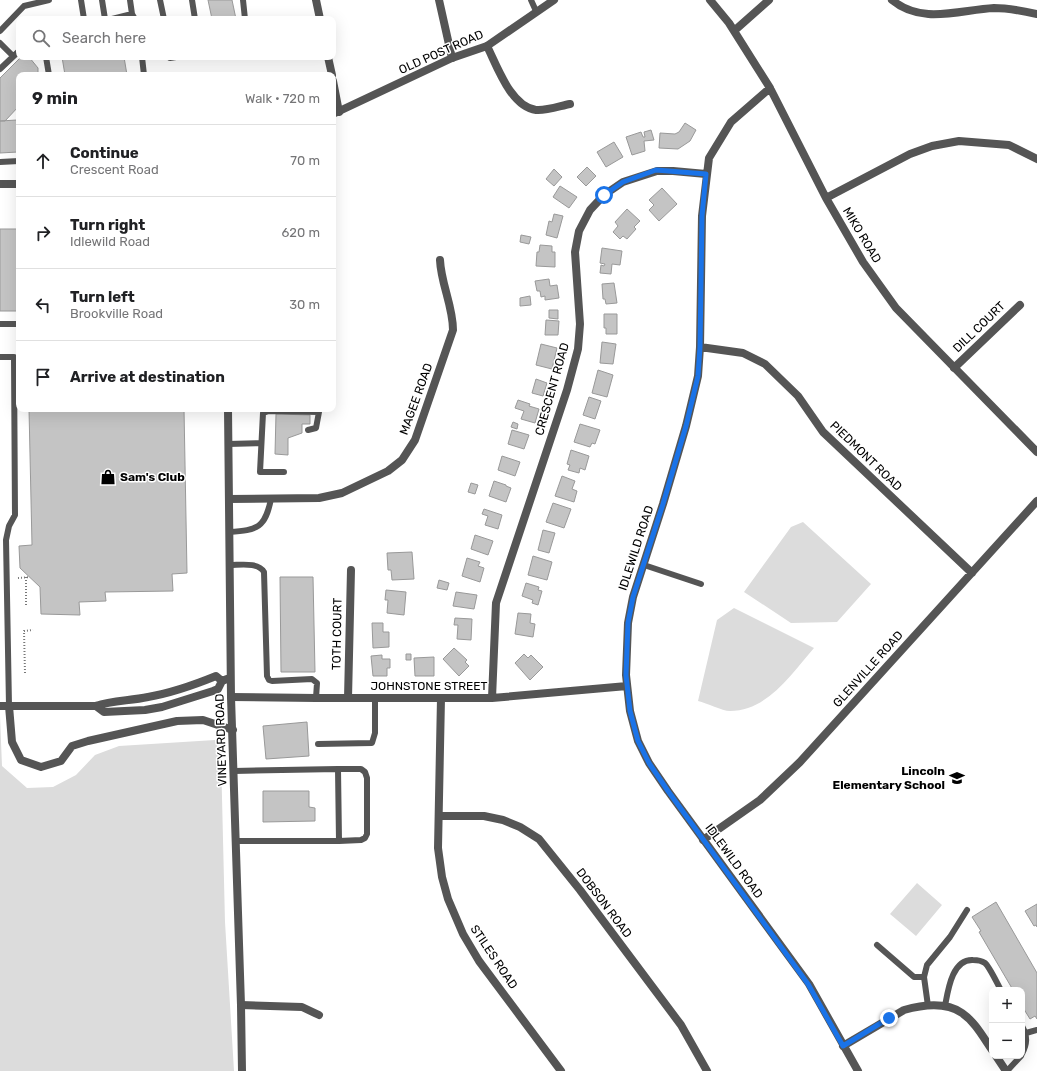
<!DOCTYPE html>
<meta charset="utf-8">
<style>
:root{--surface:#fff;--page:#f6f6f6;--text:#202124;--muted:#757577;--line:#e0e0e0}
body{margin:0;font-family:Rubik,sans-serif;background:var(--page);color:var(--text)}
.controls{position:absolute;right:12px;bottom:12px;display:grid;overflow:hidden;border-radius:8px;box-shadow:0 4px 16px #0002}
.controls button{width:36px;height:36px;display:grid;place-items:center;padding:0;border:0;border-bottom:1px solid var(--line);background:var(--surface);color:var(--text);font:20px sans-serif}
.stop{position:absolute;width:12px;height:12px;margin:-9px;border:3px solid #1a73e8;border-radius:50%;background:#fff}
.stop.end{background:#1a73e8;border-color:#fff;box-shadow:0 1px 4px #0008}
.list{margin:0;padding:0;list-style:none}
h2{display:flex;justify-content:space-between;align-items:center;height:52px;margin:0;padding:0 16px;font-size:17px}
h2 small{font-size:13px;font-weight:400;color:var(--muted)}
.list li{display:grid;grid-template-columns:26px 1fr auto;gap:12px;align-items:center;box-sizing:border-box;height:72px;padding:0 16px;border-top:1px solid var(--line)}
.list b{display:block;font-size:15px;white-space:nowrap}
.list p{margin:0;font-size:13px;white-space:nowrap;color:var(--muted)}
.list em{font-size:13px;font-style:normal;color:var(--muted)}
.icon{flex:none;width:22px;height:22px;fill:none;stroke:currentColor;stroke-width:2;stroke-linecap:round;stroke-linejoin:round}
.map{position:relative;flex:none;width:1037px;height:1071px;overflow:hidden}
.search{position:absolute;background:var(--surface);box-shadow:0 4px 16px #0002;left:16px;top:16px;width:320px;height:44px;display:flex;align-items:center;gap:10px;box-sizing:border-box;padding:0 14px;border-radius:8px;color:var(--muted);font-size:15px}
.panel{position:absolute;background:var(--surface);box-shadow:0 4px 16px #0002;left:16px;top:72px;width:320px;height:340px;border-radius:8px}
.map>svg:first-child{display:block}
</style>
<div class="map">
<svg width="1037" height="1071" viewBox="0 0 1037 1071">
<rect width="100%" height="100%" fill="#fff"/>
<path fill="#dcdcdc" d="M803 522 871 584 837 622 791 623 744 592 791 527Z
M734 608 814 648C792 673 768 711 730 711 722 711 707 703 698 701L717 620Z
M0 716 2 766 27 788 53 787 76 775 95 755 119 746 215 740 221 756 225 922 234 1071H0Z
M917 883 942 905 916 936 890 914Z"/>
<path fill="#c4c4c4" stroke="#999" d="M208 0H232L236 19H212Z
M21 57H29L38 68V75H19V106L5 121H0V78Z
M62 57H124L127 75H65Z
M17 120 18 152 0 153V121Z
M685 123 696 130 690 141 678 149 659 148 660 133 675 134 679 132Z
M651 130 654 140 644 141 645 151 632 155 626 137 641 132 643 137H645L644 132Z
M614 142 623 157 606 167 597 152Z
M587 167 596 176 586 186 577 177Z
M554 169 562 177 554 186 546 179Z
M560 186 577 197 569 208 553 197Z
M662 188 677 204 659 221 649 210 654 205 649 200Z
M627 209 640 221 634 227 636 229 627 239 623 236 620 239 613 232 618 226 615 222Z
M554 214 563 216 557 238 546 235 549 221 552 222Z
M0 229H19V311H0Z
M521 235 531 237 529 244 520 242Z
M540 245 552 246V252H555V267L536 266 537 252H539Z
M602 248 622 251 620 265 612 264 611 274 600 273 601 265 604 266 605 264 600 263Z
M549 279 550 286 557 285 559 298 545 300V296L541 297 540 291H537L535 281Z
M614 283 617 303 606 304 605 299H603L602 284Z
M530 296 531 305 520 306V298Z
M549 310H558V319L549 318Z
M604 314H617V334H606V328H604Z
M546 320 559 321 558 335H545Z
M602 342 616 344 613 364 600 363Z
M541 344 557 348 552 369 536 365Z
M598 370 613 375 607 397 592 393Z
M536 379 547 383 543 396 532 393Z
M589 397 601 401 595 419 583 415Z
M518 400 530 404 529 406 539 409 535 423 521 419 524 411 515 408Z
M29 409H184L187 573 172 574 173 591 105 592 106 601 79 602 80 615 41 614 40 587 20 568 19 546 32 545Z
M276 414 310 415V424H302V433L288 438V455L275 454Z
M513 422 518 424 517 429 511 427Z
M580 424 600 430 595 444 592 443 590 447 574 442Z
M512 430 529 435 524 449 508 444Z
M571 450 589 456 585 470 580 468 579 473 568 470 570 465 567 464Z
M502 456 520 462 515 476 498 470Z
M562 476 575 481 572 489 577 491 574 502 555 496Z
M494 481 506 485V486L511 488 506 502 489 496Z
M471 483 478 485 475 494 468 492Z
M553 503 571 509 564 528 546 522Z
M484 509 502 515 498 529 485 525 488 516 482 514Z
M543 530 555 533 549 553 538 550Z
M475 535 493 541 488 555 471 549Z
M412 552 414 579 392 580 391 570H388L387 553Z
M533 556 552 562 547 580 528 575Z
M467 558 480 562 478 566 484 568 480 582 462 576Z
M280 577H313L315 672H281Z
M439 580 449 583 447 590 437 588Z
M526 583 539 587 538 590 542 591 538 605 532 603 533 600 522 596Z
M386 590 406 592 404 615 387 613 388 600H385Z
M456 592 477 595 474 609 453 606Z
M518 613 531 614 530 623 535 624 533 637 515 634Z
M455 618 472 619 471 640 457 639 458 625H454Z
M372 623H383V632H389V647L373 648Z
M454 648 467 660 465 662 469 666 459 676 443 659Z
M406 654H411V660H406Z
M524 654 528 658 531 655 543 667 530 680 515 663Z
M382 655V659H390V668H387V676H373L371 656Z
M434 657V676H415L414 658Z
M307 722 309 756 266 759 263 726Z
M263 791H309V807L315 808V821L263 822Z
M996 902 1037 973V1019L1035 1016 1030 1019 1022 1006V990H1013L979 932 981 931 972 917Z
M1037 904V927L1036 925 1034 926 1025 911Z"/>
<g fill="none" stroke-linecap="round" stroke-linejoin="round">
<path stroke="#777" stroke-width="2" stroke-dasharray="1 2" stroke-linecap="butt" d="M26 577V607
M18 578 30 577
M25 673 24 631 33 630"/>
<path stroke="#555" stroke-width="6" d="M81 0 84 19
M102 0 105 19
M130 0 132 14 135 19
M160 0 164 19
M192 0 195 19
M243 0 245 19
M531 0 536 11
M112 19 132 14
M0 31 24 6 49 0
M0 43 13 56
M46 57 49 75
M142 57 144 75
M170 57V58L176 57
M0 69 19 51
M0 162 19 161
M0 324H19
M0 357H14L15 515 9 526 6 540 9 706
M228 444 261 443
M284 472H260L263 413 269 411 319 412 316 428 308 430
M229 532C258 530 265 528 271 499
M230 565C241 565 258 562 264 572L267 676 269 680 272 681 312 679 317 683 316 698
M644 565 701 584
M318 744 372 743 375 733V698
M234 771 338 769
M236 841H339L361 840 365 838 367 834V778L365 772 361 769H338L339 841
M877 945 914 977H924
M928 1006 924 977 927 965 950 937 967 910
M945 1006C948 990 952 959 973 960 976 960 982 961 985 963 989 966 998 985 1001 990
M1022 1026C1028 1037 1027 1044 1022 1054
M1026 1033 1037 1030
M1007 1071 1021 1056"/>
<path stroke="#555" stroke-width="8" d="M316 0 320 19
M439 0 452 58
M710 0 729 23 770 88 826 198 863 262 896 308 1037 452
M892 0C922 25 959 10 994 8 1009 8 1023 11 1037 14
M734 31 769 0
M487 46C497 66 511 107 536 110 546 111 560 106 570 104
M328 57 332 75
M333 81 339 112
M770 88 731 122 709 158 702 216 700 347 698 376 686 426 663 504 633 597 628 623 626 675 630 711 638 741 649 763 668 791 809 984 858 1071
M826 198 910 154 932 146 959 141 1009 145 1037 159
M700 347 743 353 765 364 798 396 823 432 972 573
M954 368 1020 305
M229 499 319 498 342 493 388 471 402 460 415 440 453 330C453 306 441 284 440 260
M231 697 316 698H492L627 686
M348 698 351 570
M441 698 438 848 442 877 448 899 463 934 479 961 561 1071
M492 698 496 603 567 390 578 349 580 324 575 252 579 231 590 210 604 195 623 182 657 171H673L706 174
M0 706H96C112 700 130 701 148 697 171 693 194 685 216 676L222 681
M9 706 12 742 21 760 41 767 61 761 72 746 88 741 177 721 203 720 233 730
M96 706 104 712 145 710 162 707 213 691 218 689 222 681 227 679
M439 816H484L503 820 520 827 539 839 580 890 681 1025 707 1071
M703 840 760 800 800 762 1037 501
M241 1005 302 1007 319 1015
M843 1046 904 1010C922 1005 946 1002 962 1013 975 1022 983 1037 992 1050
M996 1056 1006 1071"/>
<path stroke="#555" stroke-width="8" d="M333 114 452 58 487 46 554 0
M0 184H19
M228 409 231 697 241 1005 242 1071"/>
</g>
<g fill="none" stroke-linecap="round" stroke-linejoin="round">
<path stroke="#1a73e8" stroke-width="5" d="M604 195 623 182 656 170 706 174 702 216 700 347 698 376 686 426 663 504 633 597 628 623 626 675 630 711 638 741 649 763 668 791 808 984 843 1046 889 1018"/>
</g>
<defs>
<g id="shop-bare" transform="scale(1.2)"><path d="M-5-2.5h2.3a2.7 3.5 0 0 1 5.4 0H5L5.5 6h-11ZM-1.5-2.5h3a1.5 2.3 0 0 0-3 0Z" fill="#000" stroke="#fff" stroke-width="2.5" paint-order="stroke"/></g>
<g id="school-bare" transform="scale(1.2)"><path d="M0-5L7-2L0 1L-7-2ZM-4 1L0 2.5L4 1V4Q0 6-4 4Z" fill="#000" stroke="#fff" stroke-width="2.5" paint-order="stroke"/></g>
</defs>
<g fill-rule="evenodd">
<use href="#shop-bare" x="108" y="477"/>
<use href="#school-bare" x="957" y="778"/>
</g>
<g text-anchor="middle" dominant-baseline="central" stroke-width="3" stroke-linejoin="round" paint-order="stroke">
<g font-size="12" fill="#000" stroke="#fff">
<text transform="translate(441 52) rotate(-24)">OLD POST ROAD</text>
<text transform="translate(862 235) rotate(59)">MIKO ROAD</text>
<text transform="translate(979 327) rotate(-44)">DILL COURT</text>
<text transform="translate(552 389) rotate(-74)">CRESCENT ROAD</text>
<text transform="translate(416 399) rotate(-70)">MAGEE ROAD</text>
<text transform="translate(866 456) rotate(44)">PIEDMONT ROAD</text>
<text transform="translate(636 548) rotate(-72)">IDLEWILD ROAD</text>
<text transform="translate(337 634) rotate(-89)">TOTH COURT</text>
<text transform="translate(868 669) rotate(-48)">GLENVILLE ROAD</text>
<text x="429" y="686">JOHNSTONE STREET</text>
<text transform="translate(221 740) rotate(-92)">VINEYARD ROAD</text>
<text transform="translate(734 861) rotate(54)">IDLEWILD ROAD</text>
<text transform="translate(604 903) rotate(53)">DOBSON ROAD</text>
<text transform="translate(494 957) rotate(56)">STILES ROAD</text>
</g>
<g font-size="12" font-weight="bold" fill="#000" stroke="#fff" text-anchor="start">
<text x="120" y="477">Sam's Club</text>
<text x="945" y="771" text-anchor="end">Lincoln<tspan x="945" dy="14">Elementary School</tspan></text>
</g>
</g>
</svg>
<div class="controls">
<button>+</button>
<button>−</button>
</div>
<div class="stop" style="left:604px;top:195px"></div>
<div class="stop end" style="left:889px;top:1018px"></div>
<div class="search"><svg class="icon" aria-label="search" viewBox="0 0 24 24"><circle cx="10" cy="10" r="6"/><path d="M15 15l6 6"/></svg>Search here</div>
<section class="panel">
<h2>9 min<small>Walk · 720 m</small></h2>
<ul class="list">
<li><svg class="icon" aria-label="ahead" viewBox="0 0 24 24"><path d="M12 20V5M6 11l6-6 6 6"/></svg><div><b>Continue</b><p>Crescent Road</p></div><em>70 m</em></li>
<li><svg class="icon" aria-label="right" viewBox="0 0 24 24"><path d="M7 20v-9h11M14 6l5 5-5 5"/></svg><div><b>Turn right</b><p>Idlewild Road</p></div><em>620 m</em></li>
<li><svg class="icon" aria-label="left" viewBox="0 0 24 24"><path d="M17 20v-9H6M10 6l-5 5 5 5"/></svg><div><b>Turn left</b><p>Brookville Road</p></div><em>30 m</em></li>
<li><svg class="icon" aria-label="arrive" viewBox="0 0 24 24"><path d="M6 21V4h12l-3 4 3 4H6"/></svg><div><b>Arrive at destination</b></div></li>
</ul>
</section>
</div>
